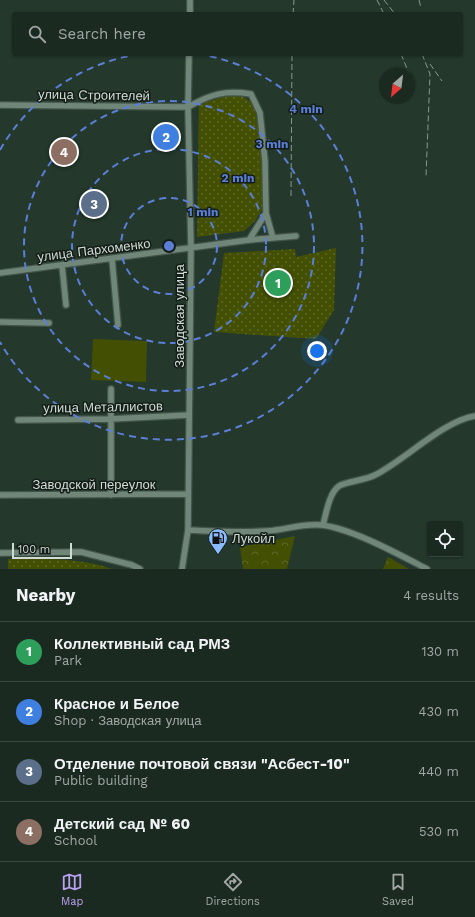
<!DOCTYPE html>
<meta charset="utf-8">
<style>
:root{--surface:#1b2a21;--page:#24322a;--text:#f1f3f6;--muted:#a0a7a5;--line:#39463f;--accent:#bca0f2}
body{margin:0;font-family:"Work Sans",sans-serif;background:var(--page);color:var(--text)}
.controls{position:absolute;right:12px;bottom:12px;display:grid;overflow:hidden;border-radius:4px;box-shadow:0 1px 3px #0004}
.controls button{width:36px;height:36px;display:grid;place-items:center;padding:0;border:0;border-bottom:1px solid var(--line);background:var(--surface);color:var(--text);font:20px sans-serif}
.compass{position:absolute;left:379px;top:68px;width:36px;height:36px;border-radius:50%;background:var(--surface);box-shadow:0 1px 3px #0004;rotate:208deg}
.scale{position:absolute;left:12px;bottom:10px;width:60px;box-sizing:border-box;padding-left:4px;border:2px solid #cfdbd4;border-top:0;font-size:11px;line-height:14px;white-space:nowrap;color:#cfdbd4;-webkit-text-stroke:3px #141d17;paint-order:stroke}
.you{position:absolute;left:317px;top:351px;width:14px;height:14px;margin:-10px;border:3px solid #fff;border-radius:50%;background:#1a73e8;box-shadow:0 0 0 6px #1a73e833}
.badge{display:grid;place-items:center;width:26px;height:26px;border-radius:50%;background:var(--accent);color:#fff;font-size:13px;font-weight:700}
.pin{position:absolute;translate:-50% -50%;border:2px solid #fff;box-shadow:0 1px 4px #0006}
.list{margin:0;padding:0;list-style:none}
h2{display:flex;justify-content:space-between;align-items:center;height:52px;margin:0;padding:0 16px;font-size:17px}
h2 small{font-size:13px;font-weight:400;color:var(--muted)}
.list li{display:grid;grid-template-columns:26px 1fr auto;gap:12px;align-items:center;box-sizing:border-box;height:60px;padding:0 16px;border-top:1px solid var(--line)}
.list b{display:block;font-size:15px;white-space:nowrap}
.list p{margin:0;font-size:13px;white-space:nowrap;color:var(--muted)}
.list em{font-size:13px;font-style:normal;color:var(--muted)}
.icon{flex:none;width:22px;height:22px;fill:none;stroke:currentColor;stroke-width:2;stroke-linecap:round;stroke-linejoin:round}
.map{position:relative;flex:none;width:475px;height:569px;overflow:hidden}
.search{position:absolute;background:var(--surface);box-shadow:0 1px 3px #0004;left:12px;right:12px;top:12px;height:44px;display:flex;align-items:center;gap:10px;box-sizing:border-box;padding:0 14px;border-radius:4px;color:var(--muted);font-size:15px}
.sheet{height:292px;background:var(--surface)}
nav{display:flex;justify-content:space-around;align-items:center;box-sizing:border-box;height:56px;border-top:1px solid var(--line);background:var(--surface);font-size:11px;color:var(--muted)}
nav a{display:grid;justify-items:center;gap:2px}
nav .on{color:var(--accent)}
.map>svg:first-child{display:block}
</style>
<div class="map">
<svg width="475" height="569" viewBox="0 0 475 569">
<defs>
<pattern id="green-dots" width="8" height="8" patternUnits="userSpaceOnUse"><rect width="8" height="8" fill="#435003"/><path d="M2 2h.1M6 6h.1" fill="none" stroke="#5d6927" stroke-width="1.8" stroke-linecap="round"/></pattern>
<pattern id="forest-crowns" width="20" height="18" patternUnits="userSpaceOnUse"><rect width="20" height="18" fill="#435003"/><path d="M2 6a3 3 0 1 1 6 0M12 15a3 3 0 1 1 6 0" fill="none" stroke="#5d6927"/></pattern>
</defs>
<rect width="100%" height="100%" fill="#24382c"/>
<path fill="url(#green-dots)" d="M227 96H242L255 105 262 158 264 207 255 221 244 231 197 237 199 104Z
M336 248 334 310 316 339 214 332 224 253 295 249 296 257Z
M8 559C42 559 80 557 112 569H8Z"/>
<path fill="url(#forest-crowns)" d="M295 536 287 569H243L240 547Z
M388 557 409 569H383Z"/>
<path fill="#435003" d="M93 339 147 341 146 382 91 380Z"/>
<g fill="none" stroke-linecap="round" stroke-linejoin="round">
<g stroke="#43544a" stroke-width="8">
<path id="minor" d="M190 14V0
M0 105 188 107C211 94 225 90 251 94L260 113 265 161 266 213 249 240
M266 213 273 238
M112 259 118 325
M62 265 66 305
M0 273 249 240 296 236
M0 322 49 323
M18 420 110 419 189 415
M0 495 187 494
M111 495V389
M323 525C326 514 329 493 339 486 345 482 366 480 375 475 405 460 443 421 475 416
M188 530C214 531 240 533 267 531 285 530 303 523 321 525 351 528 400 555 427 569
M0 553 81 552 132 565 140 569
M182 569 188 530 191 249 188 107 189 54"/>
</g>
<use href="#minor" stroke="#708679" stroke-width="5.5"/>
<path stroke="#89988f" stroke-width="1" stroke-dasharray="6 3" stroke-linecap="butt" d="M377 0 384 14
M384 0 395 14
M419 0 421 8
M293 14 294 0
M401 54 408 71
M422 54 430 74 426 177
M430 64 442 81
M291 196 292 54"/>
</g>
<g fill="none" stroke="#5b7fd7" stroke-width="2" stroke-dasharray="7 5">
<circle cx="169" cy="246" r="48"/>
<circle cx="169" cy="246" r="97"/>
<circle cx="169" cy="246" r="145"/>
<path d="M0 150A194 194 0 0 1 140 54M198 54A194 194 0 1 1 0 342"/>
</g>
<defs>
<g id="fuel-pin" transform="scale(1)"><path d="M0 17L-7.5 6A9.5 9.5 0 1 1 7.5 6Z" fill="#89bafc" stroke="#141d17"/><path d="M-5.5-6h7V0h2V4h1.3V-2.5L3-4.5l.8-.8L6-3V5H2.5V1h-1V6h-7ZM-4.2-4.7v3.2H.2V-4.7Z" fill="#111"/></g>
</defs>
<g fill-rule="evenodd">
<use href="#fuel-pin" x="218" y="538"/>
</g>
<g text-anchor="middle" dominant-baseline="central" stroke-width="3" stroke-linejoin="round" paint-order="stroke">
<g font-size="13" fill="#cfdbd4" stroke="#141d17">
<text transform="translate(94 95) rotate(1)">улица Строителей</text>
<text transform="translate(94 250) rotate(-7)">улица Пархоменко</text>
<text transform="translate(179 316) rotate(-90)">Заводская улица</text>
<text transform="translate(103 407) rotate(-1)">улица Металлистов</text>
<text x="94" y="484">Заводской переулок</text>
</g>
<g font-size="13" fill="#cfdbd4" stroke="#141d17" text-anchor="start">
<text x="232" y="538">Лукойл</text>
</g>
</g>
<circle cx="169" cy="246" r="6" fill="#5b7fd7" stroke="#141d17" stroke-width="2"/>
<g font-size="12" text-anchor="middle" font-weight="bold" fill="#5b7fd7" stroke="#141d17" stroke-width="3" stroke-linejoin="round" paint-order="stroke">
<text x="306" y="113">4 min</text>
<text x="272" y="148">3 min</text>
<text x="238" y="182">2 min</text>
<text x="203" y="216">1 min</text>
</g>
</svg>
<div class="controls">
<button><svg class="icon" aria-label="locate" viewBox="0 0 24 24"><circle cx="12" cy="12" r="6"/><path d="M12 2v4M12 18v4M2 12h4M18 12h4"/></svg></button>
</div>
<svg class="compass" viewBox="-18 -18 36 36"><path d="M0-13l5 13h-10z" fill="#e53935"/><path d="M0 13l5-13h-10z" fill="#a0a7a5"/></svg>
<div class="scale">100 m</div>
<div class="you"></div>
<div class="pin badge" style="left:278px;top:283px;background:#2e9e5b">1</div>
<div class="pin badge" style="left:166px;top:137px;background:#3f7fe0">2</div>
<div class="pin badge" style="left:94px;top:204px;background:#5c6f8a">3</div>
<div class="pin badge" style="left:64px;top:152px;background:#8d6e63">4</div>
<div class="search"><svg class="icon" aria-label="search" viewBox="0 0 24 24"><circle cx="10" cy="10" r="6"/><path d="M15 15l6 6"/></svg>Search here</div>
</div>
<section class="sheet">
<h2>Nearby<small>4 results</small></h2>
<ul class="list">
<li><span class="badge" style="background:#2e9e5b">1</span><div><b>Коллективный сад РМЗ</b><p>Park</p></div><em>130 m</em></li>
<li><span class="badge" style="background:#3f7fe0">2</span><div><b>Красное и Белое</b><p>Shop · Заводская улица</p></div><em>430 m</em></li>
<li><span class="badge" style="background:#5c6f8a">3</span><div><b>Отделение почтовой связи &quot;Асбест-10&quot;</b><p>Public building</p></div><em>440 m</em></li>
<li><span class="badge" style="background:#8d6e63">4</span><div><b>Детский сад № 60</b><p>School</p></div><em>530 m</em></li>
</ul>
</section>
<nav>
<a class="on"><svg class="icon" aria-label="map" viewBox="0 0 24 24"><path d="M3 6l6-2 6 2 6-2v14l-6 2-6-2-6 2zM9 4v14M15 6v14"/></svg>Map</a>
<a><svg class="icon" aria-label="directions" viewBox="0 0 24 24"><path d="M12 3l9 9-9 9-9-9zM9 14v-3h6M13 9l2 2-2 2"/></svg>Directions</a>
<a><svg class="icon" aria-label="saved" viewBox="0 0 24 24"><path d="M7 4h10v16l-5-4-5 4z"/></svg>Saved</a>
</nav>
